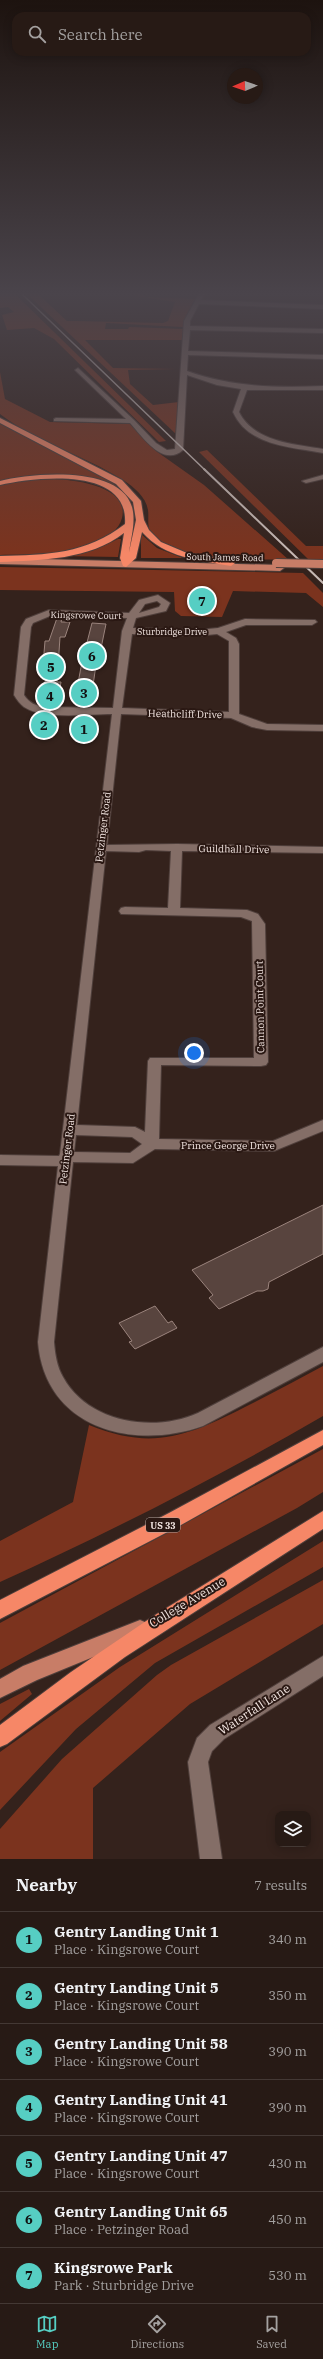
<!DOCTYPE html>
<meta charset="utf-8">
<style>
:root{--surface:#271a15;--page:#2f231e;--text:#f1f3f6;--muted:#a4a1a0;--line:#433834;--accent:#56cec3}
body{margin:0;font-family:"IBM Plex Serif",serif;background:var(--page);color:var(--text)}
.controls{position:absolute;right:12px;bottom:12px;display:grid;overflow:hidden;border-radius:8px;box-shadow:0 2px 10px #0003}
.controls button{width:36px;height:36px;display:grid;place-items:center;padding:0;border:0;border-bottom:1px solid var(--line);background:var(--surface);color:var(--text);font:20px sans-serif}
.compass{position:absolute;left:227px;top:68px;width:36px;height:36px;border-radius:50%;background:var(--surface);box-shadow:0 2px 10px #0003;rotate:268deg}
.you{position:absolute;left:194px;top:1053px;width:14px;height:14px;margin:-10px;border:3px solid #fff;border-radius:50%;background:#1a73e8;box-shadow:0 0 0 6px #1a73e833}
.badge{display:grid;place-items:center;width:26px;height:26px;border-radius:50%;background:var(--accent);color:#111;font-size:13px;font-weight:700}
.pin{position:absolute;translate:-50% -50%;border:2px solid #fff;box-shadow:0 1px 4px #0006}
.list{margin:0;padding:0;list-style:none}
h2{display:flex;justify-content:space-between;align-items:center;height:52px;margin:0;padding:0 16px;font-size:17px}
h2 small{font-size:13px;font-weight:400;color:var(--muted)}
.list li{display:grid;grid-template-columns:26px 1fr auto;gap:12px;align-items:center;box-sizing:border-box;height:56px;padding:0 16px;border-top:1px solid var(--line)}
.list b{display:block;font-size:15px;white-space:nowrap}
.list p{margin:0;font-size:13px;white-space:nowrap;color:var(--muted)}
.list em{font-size:13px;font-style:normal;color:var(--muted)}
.icon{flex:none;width:22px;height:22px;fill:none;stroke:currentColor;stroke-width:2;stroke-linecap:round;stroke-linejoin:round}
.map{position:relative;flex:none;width:323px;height:1859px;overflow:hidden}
.search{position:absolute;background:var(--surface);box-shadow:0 2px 10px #0003;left:12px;right:12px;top:12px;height:44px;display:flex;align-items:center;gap:10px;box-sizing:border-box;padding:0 14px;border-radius:12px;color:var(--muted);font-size:15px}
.sheet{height:444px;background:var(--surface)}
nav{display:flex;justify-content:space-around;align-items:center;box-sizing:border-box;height:56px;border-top:1px solid var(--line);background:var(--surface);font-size:11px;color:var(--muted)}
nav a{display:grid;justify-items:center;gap:2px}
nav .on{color:var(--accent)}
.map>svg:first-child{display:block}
</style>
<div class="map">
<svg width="323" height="1859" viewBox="0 0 323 1859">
<rect width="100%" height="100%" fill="#34221c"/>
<path fill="#7b331e" d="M0 294H15L166 441 159 442 54 339 34 328 7 330 2 315 14 312 8 307 0 308Z
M27 294H38L67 321H75L163 323 168 321 175 302 137 296 136 294H143V296L147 297 195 299 187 314 183 327 106 323 105 329H128L129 327 183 329V340H85L113 368 176 369 128 370 130 384 153 405 179 402 177 435Z
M0 372 5 399 50 422 130 424 156 451 204 485 289 560C258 559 166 563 150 531 147 525 149 517 148 510 146 497 134 487 123 480 84 455 38 443 0 414Z
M0 423 104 477 125 492C122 493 102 485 96 484 59 475 38 473 0 481Z
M207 450 306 546H323V560L308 559 199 452Z
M54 479C75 480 130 486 122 518 119 530 107 538 97 543 68 556 31 554 0 555V485L27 480Z
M141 534 157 548 183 558H141Z
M118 539H121L118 557 61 556 94 550Z
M0 567 303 573 323 593V607L306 593 233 591 222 617 181 616 175 611 174 592 0 590Z
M323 1366V1416C218 1477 110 1532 0 1582V1541L73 1502 89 1425C152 1451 188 1436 245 1407 271 1394 297 1380 323 1366Z
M323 1449V1492L297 1508 0 1670V1623Z
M323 1541V1567L155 1663 76 1729 0 1810V1752L120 1667Z
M323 1580V1624L190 1704 93 1788V1859H0V1829L62 1759 157 1675 171 1665Z
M29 1689 32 1694 0 1721V1704Z"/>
<path fill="#58443e" stroke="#9b847d" d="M57 618H62L61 622H70L65 637H60L57 682H61L58 699 42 698 46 677H42L45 641H49Z
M92 623 106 624 99 658H97L91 699H75L82 662Z
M323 1205V1254L269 1282 268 1289 263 1291H257L219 1309 209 1298 213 1295 192 1270Z
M155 1306 168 1323 172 1321 177 1328 135 1349 129 1342 132 1341 119 1323Z"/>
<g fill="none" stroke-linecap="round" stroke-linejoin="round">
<g stroke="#4f3f3b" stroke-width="2">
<path id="minor" d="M199 294H205L201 300 323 305V309L199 304 190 321V326L323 329V333L190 330 188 351 323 355V359L188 355 187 371C232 387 276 388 323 386V390H247L239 412C254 442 294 444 323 449V453C291 447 248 446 233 412L241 389 217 385 187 375 183 450C163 468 142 436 130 423L54 421V419L56 418 126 419 76 371 75 370 78 368 134 420 156 443 167 450 175 449 184 321Z
M323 475V479L306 483 302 481Z
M158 595 170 603 166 611 136 618 133 628 198 630 218 628 245 619 315 620 317 622 312 625H246L226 632 236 638 239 644V714L267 724 323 725V731L267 730 252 727 231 718 121 714 107 845 177 844 323 847V853L182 851 180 908 247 910 258 914 265 924 268 1062 266 1065 261 1066 161 1065 159 1139 273 1141 323 1120V1131L274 1151 155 1149 133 1163 73 1162 54 1342C55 1354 57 1367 63 1377 88 1423 154 1433 198 1413L323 1347V1362L203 1426C132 1451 45 1428 38 1342L58 1166 0 1165V1155L59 1156 60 1154 112 714C89 714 43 720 24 707 20 704 17 700 14 695L21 627 26 619 49 610 129 613 139 600ZM157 601 161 604 159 607 139 613 145 604ZM50 616 127 618 122 631 113 708 45 707C36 706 29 703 24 695L31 627 33 623ZM132 634 198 636 217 634 229 641V712L122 708ZM146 850 171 851 168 908 125 907 121 908 119 911 121 914 241 917 252 921 254 1058H150L148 1061 145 1132 135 1127 77 1125 106 851 139 852ZM76 1135 132 1137 142 1144 130 1153 74 1152Z
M323 1656V1676L224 1739 212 1751 208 1762 222 1859H200L188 1762 197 1738 210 1725Z"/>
</g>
<g stroke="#4f3f3b" stroke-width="2">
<path id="major" d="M0 558 280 565 284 568 280 571 0 564Z
M140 1620 147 1623 149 1629 147 1635 37 1680 0 1698V1679L23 1666Z"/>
</g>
<g stroke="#4f3f3b" stroke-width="2">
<path id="highway" d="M0 418 122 480 141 501 144 520 149 530 161 542 187 553 231 560 235 563 231 566C198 560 165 558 142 532L136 558 126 567 123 566 120 558 124 533C89 560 42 560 0 562V556C47 555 86 554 125 524 129 466 36 477 0 485V481C32 473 120 465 132 507 136 521 131 538 129 552L136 520 133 502 116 484 0 423Z
M323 1430V1445L181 1525 0 1619V1600L169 1513Z
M323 1511V1529L125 1657 7 1744 0 1747V1725L71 1672 152 1617Z"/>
</g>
<use href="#minor" fill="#846e67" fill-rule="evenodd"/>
<use href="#major" fill="#c87d67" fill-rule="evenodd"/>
<use href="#highway" fill="#f68767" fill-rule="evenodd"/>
<path stroke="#c6b8b3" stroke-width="1.5" d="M22 294 205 470"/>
<path stroke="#c6b8b3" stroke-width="2" d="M204 469 323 583"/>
<g stroke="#4f3f3b" stroke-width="10" stroke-linecap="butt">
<path id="major-bridge" d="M276 563 323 564"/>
</g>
<use href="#major-bridge" stroke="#c87d67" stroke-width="8"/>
</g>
<linearGradient id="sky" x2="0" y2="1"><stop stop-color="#1d130f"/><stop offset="0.53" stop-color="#4a444b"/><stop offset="1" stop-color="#4a444b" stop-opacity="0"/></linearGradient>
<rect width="323" height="554" fill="url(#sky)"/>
<g text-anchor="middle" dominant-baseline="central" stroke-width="4" stroke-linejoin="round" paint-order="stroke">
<g font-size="9" fill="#f2e5e1" stroke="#2a1813">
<text transform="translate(225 557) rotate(1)">South James Road</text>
<text transform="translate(86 615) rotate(1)">Kingsrowe Court</text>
<text x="172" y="631">Sturbridge Drive</text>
</g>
<rect fill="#2a1813" stroke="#b6a8a3" stroke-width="1" x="146" y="1518" width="34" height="14" rx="3"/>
<g font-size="9" font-weight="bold" fill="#f2e5e1">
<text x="163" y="1525">US 33</text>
</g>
<g font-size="10" fill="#f2e5e1" stroke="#2a1813">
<text transform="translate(185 714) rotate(1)">Heathcliff Drive</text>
<text transform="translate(103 827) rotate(-83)">Petzinger Road</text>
<text transform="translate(234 849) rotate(1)">Guildhall Drive</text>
<text transform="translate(260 1007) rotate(-91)">Cannon Point Court</text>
<text x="228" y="1145">Prince George Drive</text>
<text transform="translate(67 1149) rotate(-83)">Petzinger Road</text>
</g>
<g font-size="12" fill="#f2e5e1" stroke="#2a1813">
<text transform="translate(187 1602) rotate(-31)">College Avenue</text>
<text transform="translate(254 1709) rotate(-33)">Waterfall Lane</text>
</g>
</g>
</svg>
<div class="controls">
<button><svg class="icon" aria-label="layers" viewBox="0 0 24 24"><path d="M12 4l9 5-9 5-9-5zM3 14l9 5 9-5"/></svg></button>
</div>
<svg class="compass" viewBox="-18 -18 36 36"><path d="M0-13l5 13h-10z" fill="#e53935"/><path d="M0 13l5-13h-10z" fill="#a4a1a0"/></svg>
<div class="you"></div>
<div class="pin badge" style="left:84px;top:729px">1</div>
<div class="pin badge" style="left:44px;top:725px">2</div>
<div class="pin badge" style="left:84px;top:693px">3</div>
<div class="pin badge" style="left:50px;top:696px">4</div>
<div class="pin badge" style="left:51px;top:667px">5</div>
<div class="pin badge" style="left:92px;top:656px">6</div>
<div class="pin badge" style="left:202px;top:601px">7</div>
<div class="search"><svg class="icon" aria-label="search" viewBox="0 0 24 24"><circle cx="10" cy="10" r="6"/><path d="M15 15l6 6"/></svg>Search here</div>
</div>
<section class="sheet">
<h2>Nearby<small>7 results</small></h2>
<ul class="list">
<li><span class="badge">1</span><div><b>Gentry Landing Unit 1</b><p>Place · Kingsrowe Court</p></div><em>340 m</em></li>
<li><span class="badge">2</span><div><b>Gentry Landing Unit 5</b><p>Place · Kingsrowe Court</p></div><em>350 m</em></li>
<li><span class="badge">3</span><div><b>Gentry Landing Unit 58</b><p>Place · Kingsrowe Court</p></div><em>390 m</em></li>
<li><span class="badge">4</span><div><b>Gentry Landing Unit 41</b><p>Place · Kingsrowe Court</p></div><em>390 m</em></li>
<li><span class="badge">5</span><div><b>Gentry Landing Unit 47</b><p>Place · Kingsrowe Court</p></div><em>430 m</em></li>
<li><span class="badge">6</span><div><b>Gentry Landing Unit 65</b><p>Place · Petzinger Road</p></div><em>450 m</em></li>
<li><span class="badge">7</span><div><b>Kingsrowe Park</b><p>Park · Sturbridge Drive</p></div><em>530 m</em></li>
</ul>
</section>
<nav>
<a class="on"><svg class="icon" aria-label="map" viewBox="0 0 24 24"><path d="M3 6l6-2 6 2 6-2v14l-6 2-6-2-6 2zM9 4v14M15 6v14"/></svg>Map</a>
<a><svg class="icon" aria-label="directions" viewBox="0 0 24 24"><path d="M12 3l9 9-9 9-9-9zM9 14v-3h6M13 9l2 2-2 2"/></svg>Directions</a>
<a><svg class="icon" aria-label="saved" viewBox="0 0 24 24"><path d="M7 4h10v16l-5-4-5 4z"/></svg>Saved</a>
</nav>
